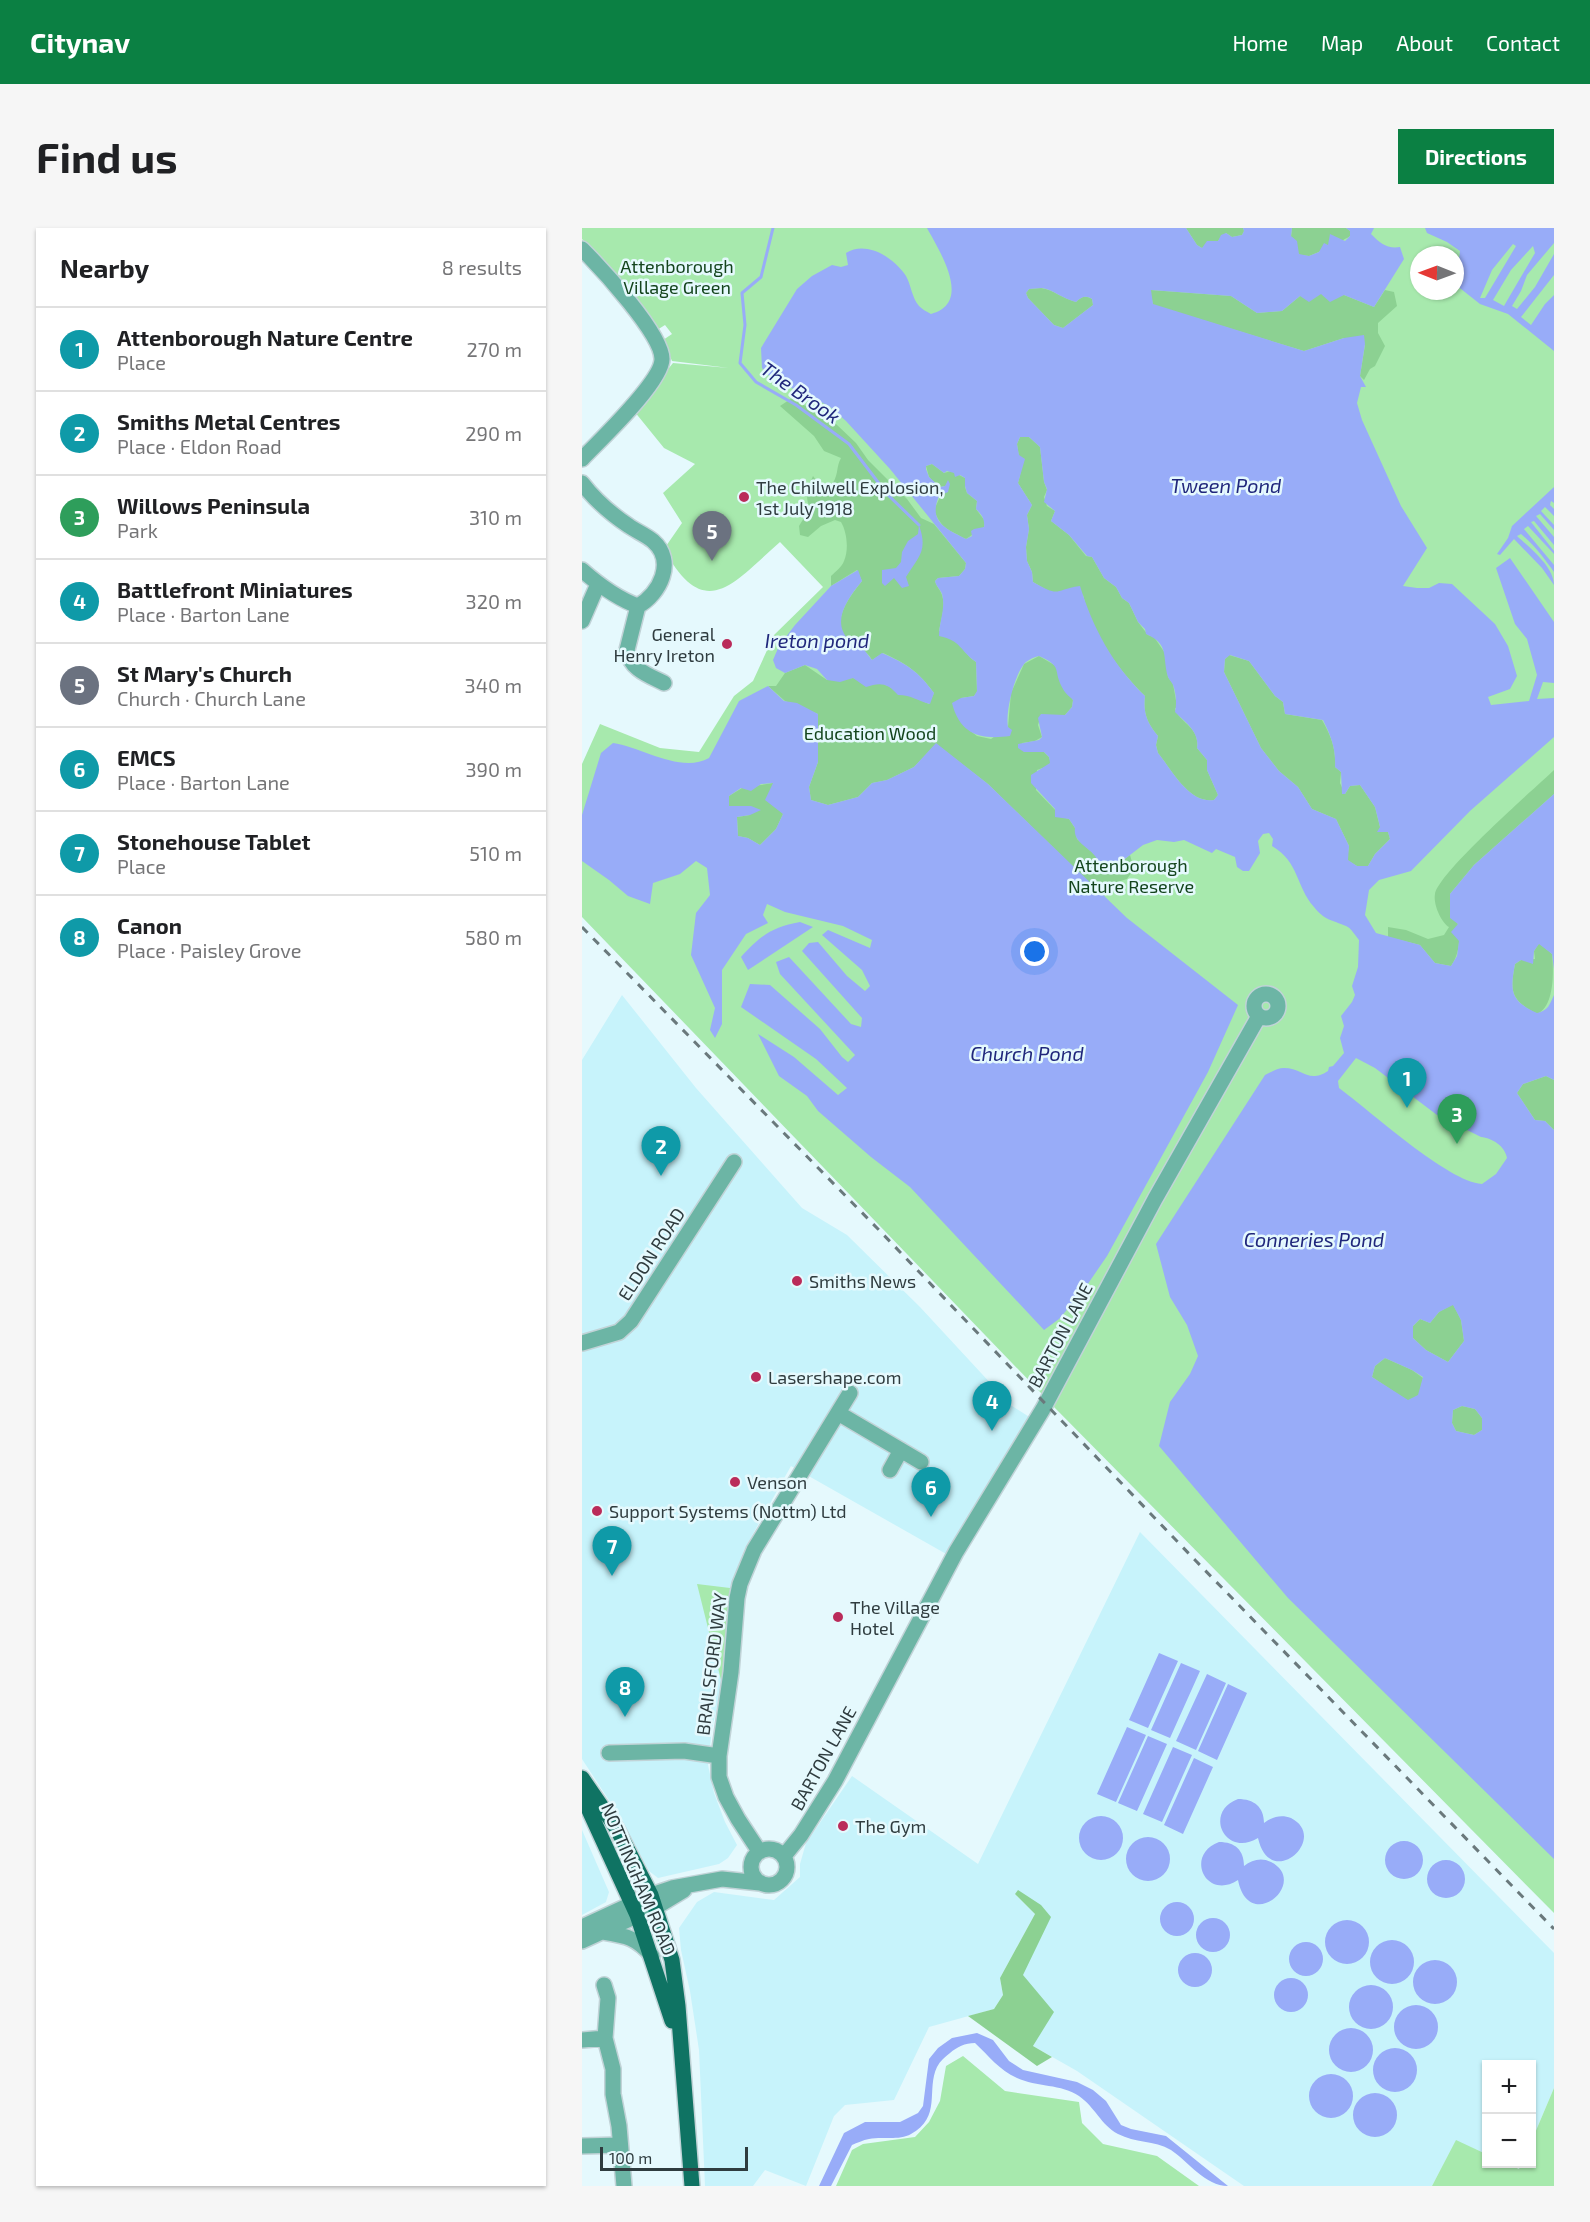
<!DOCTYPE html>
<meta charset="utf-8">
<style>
:root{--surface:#fff;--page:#f6f6f6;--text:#202124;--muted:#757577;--line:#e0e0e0;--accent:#0b8043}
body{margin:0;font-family:"Exo 2",sans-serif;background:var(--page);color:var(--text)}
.controls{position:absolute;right:18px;bottom:18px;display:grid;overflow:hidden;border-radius:0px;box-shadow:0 2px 4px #0004}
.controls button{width:54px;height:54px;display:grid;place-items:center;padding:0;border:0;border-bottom:2px solid var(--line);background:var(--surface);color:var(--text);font:30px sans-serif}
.compass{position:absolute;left:828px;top:18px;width:54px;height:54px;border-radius:50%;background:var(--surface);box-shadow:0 2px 4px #0004;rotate:271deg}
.scale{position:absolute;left:18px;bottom:15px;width:148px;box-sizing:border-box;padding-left:6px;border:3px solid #2f3c3f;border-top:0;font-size:16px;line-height:21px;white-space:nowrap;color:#2f3c3f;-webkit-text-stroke:4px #e5f9fd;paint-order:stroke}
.you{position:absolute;left:453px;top:724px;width:21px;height:21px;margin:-15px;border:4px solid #fff;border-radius:50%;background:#1a73e8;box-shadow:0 0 0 9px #1a73e833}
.badge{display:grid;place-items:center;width:39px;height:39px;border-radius:50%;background:var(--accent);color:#fff;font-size:20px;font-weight:700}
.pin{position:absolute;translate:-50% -50px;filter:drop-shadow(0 2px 3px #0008)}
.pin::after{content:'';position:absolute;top:32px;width:21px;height:18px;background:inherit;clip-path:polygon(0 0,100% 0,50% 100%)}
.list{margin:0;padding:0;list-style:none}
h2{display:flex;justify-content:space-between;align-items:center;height:78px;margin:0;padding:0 24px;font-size:26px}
h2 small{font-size:20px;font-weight:400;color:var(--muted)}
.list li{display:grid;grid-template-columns:39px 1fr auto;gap:18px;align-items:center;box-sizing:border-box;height:84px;padding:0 24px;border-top:2px solid var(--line)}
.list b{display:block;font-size:22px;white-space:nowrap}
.list p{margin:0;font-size:20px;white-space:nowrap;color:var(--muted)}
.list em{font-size:20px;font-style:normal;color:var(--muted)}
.map{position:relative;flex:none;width:972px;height:1958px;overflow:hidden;border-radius:0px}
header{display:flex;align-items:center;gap:36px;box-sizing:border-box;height:84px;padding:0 30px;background:var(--accent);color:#fff}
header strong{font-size:28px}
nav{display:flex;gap:33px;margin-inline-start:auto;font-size:21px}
.intro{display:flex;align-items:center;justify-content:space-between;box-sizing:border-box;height:144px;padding:0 36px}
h1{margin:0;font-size:42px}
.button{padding:15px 27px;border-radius:0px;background:var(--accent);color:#fff;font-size:21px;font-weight:700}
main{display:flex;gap:36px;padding:0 36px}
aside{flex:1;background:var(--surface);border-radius:0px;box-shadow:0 2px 4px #0004}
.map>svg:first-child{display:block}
</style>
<header>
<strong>Citynav</strong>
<nav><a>Home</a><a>Map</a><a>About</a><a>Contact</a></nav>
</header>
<div class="intro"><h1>Find us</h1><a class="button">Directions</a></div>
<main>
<aside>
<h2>Nearby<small>8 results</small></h2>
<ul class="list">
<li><span class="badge" style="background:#0f9aa8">1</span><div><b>Attenborough Nature Centre</b><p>Place</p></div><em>270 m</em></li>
<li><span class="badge" style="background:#0f9aa8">2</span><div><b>Smiths Metal Centres</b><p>Place · Eldon Road</p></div><em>290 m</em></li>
<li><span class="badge" style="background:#2e9e5b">3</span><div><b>Willows Peninsula</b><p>Park</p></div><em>310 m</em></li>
<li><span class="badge" style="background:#0f9aa8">4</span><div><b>Battlefront Miniatures</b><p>Place · Barton Lane</p></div><em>320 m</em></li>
<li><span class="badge" style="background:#6b7280">5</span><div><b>St Mary's Church</b><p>Church · Church Lane</p></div><em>340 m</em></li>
<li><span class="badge" style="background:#0f9aa8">6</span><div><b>EMCS</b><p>Place · Barton Lane</p></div><em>390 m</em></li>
<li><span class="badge" style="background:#0f9aa8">7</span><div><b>Stonehouse Tablet</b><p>Place</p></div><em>510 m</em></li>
<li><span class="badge" style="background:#0f9aa8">8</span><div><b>Canon</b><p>Place · Paisley Grove</p></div><em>580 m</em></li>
</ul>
</aside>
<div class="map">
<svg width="972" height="1958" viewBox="0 0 972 1958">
<rect width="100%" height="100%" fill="#e5f9fd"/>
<path fill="#c7f3fb" d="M40 767 114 860 220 980 265 1007 338 1079 412 1159 411 1166 449 1190 366 1327 209 1238 162 1322 148 1360 140 1456 130 1501 126 1537 132 1565 143 1594 155 1617 146 1630 137 1636 76 1650 67 1643 38 1589 0 1531V832Z
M558 1304 972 1725V1860L950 1912V1836H904V1926L874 1913 850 1958H662L495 1843 451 1818 471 1784 440 1747 468 1689 433 1666 453 1686 418 1750 421 1767 412 1781 347 1799 312 1872 263 1877 252 1888 224 1958 183 1942 171 1958H123L117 1822 108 1763 99 1722 97 1700 115 1674 132 1664 192 1672 218 1649V1636L224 1615 270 1548 396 1636Z
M0 1602 27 1664 24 1674 0 1687Z"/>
<path fill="#a7e9ad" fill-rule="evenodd" d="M0 0H972V1685L472 1179 470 1177 472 1171 459 1165 0 689V536L18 496 78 520 117 524 152 468 171 453 192 407 241 359 198 314C152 354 123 397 82 321L100 295 81 265 113 236 82 220 52 183 91 135 147 140 90 133 81 112 90 106 83 97 75 102 34 48 0 11ZM837 27H873V63H837Z
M115 1356 148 1360 140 1456Z
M381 1828 423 1863 497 1874 500 1895 521 1916 575 1928 617 1958H254L270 1922 281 1916 333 1909 347 1894 358 1873 364 1838Z
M972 1860V1958H850L874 1912 904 1926V1936H925L937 1941 939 1936H950V1912Z"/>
<path fill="#8cd192" d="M604 0H661L662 3 660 7 650 9 644 5 636 13 620 20 615 17Z
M710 0H764L768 3V8C765 11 731 27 727 28 724 28 720 27 717 27L709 9Z
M459 60C472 62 481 71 494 74 499 69 503 67 510 71L511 77 481 100 472 97 446 70 444 65 447 61Z
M568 62 649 68 675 85 700 83 718 68 739 65 762 67 792 79 803 62 812 64 815 78 796 95V105L803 118 793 138 788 141 782 152 778 148 783 117 762 110 722 123 571 77Z
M210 170 254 196 274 215 286 232 325 271 339 290 352 296 384 335 383 341 377 348 356 350 353 353C354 358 358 361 360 367 364 379 359 391 357 403 364 407 372 410 378 417 384 424 386 429 394 434L395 464 392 468 379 470 382 498 395 508 409 511 426 499 429 465 442 436 457 428 474 438 491 472 490 479 483 487H459L456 497 460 509 453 513 440 515 442 524H462L467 529 469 535 466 538 455 542 454 562 480 589 487 591 493 600 495 611 513 627 521 641 535 637 548 627 552 641 545 651 532 655 522 669 406 556 354 516 332 539 305 552 290 555 276 569 246 577 229 572 227 559 236 534V486L203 473 186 458H194L203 445 223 437 245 452 271 450 297 454 347 476 352 465C336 443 325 436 301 425L290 432C284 421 275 419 266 411 247 394 269 367 280 353L275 342 249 358V348C253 344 260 339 262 333 267 322 265 304 259 294L253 292 239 298 226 309 218 307 217 298 228 280C222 267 226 260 231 248L239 259 251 255C257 244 254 239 259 230L242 223 232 208 198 178Z
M438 209H447L458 219 462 254 465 262 462 269 465 278 473 283 469 293 487 307 504 328 510 329 522 350 534 359 540 370 547 375 556 394 566 407 572 409 583 425 586 449 591 456 595 478 593 481C598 495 618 499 615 520L625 532V542L636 567 632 572C607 576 590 542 576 525L574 517 576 508C565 495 561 485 563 468 535 440 510 406 501 367L487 362 470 365 451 354 450 344 445 333 444 319 447 301 445 287 450 277 436 255 439 243 435 216Z
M350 236 362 245 369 243 383 250V259L385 265 395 273 394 281 403 293 402 299 384 311C367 302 359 301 352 282L363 258 357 259 347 249 344 238Z
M647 427 667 433 693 468 701 474 703 486 740 492C749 508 754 520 753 539L759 544 758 555 763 566 768 558 778 557 793 579 798 599 806 604 808 611 793 626 786 638H775L765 632 767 618 754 591 730 581 716 559 697 543 679 520 642 444 643 431Z
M972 542V566L892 637 868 666C875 690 884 716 869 738L853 735 838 717 806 709V699L824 702 846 711 862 707 867 699C859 694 851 676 853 666 857 644 951 562 972 542Z
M191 555 201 586 194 601 178 617 166 610 156 608 155 589 168 587 146 578 147 568 160 560Z
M957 715 970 726C972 745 972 779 955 786 928 772 928 763 933 736L939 732 953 731 952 723Z
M964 848 972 852V902L963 893 953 892 935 865 941 856Z
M871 1076 879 1092 882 1113 866 1134 844 1122 831 1110V1098L838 1091 848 1095 857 1084Z
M803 1130 830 1142 841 1150 837 1167 826 1173 790 1149 793 1138Z
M880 1178 893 1181 900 1190V1202L892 1207 874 1203 870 1195 871 1182Z
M436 1662 459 1677 469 1689 441 1747 472 1784 451 1818 470 1829 455 1838 386 1788 412 1781 421 1767 418 1750 453 1686 433 1666Z"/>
<path fill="#98acf8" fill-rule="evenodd" d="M345 0H604L615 17 620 20 625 13H636L639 7 644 5 650 9 660 7 662 3 661 0H710L709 8 715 13 717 26 727 28 737 24 742 15 746 17 748 6 763 13 768 8V3L764 0H792L789 6C798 15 805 21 818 19L822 31 792 79 762 67 748 74 739 66 727 74 718 68 700 83 675 85 649 68 569 62 571 76 722 123 762 110 782 107 783 116 778 148 784 159H779L775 175 780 192 819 278 845 320 821 358 835 360H847L857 355 870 356 913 396 926 418 935 448 928 461 906 469 909 477 947 473 955 447 945 411 933 396 914 340 928 330 972 394V455L961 454 955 471 972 470V509L888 583 829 643 797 652 787 662 783 687 794 705 838 717 853 735 869 738 875 728 877 713 869 704 876 696 868 690V666L892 637 972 566V741L970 726 957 716 952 723 951 736 939 732 933 736C928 763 928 773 955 785 966 783 968 776 972 767V852L964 848 941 856 935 865 953 892 963 893 972 902V1631L706 1370 577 1218 588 1174 608 1146 616 1128 605 1097 588 1069 574 1016 683 847C689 844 696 840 702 840 721 840 726 856 746 843L747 839 751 838 762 825 758 810 762 798 759 788 770 774 773 767 770 758 776 739 777 712C773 707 769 700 764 698 750 692 742 692 732 679 713 657 718 635 690 618L691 611 687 605 681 606 676 613 678 625 667 643H661L655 639 653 629 634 621 630 625 602 612 592 614 575 612 561 617 535 637 522 641C519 637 516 632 513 628 505 618 491 614 493 600L487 591 473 589V581L449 555V547L468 535 467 529 462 524H442L436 520V516L457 512 460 509 456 490 459 486 483 487 490 479 491 472C488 469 483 465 481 461 470 442 482 439 457 428 452 429 448 431 444 434 433 444 423 484 426 499L430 502 428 508C399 512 378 507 370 475L379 470 392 468 395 463 394 434C377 422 380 413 357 408 357 394 364 380 360 366 358 361 354 358 353 353L356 350 377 348 383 341 384 335 308 241 264 193 247 178 189 150 180 140 179 120 215 61 230 48 250 37 259 39 266 37 264 25C285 12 312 30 324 48 329 57 330 70 337 78 340 81 345 84 349 86 391 75 358 24 345 0ZM460 60C472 62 481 71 494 74 499 69 504 67 510 71L511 77 481 100 472 97 446 70 444 65 447 61ZM438 209H447L458 219 462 254 465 261 462 274 473 283 469 293 487 307 505 328 510 329 522 350 534 359 540 370 547 375 556 394 563 401 564 406C588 416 580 429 586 449 587 452 590 454 591 457 594 465 595 476 593 484 603 494 618 504 615 520L625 532V542L636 567 632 572C607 576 590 542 576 525L574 517 576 508C565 495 561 485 563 468 530 436 511 400 498 358 471 362 479 370 451 354L450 344 445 333 444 319 447 301 445 287 450 277 436 255 443 231 437 227 435 216ZM350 236 362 245 365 243 372 245 373 249 378 247 383 250V258L385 265 395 273 394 281C400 287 403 291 402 299L392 301 389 303 390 308 384 311C364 301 346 294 357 268L366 264 368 256 366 252 363 258 358 259 347 249 344 241V238ZM648 427 667 433 693 468 701 474 703 486 741 492C749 508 754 521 753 539L759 544 760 566H763L768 558 778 557 793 579 798 599 795 604H806L808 611 793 626 786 638H775L766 632 767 618 754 591 730 581 716 559 697 543 679 520 642 444 643 431ZM774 830 793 840 855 887 899 909C910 910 923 918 925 930L914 946 900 956C866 954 787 882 757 860L756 853ZM871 1077 879 1092 882 1113 866 1134 844 1122 831 1110V1098L838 1091 848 1095 857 1084ZM803 1130 830 1142 841 1149 836 1167 826 1172 790 1149 793 1138ZM880 1178 893 1181 900 1190V1202L892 1207 874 1203 870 1195 871 1182Z
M843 0H972V15L945 47 939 63 930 78 935 81 953 59 972 26V47L939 89 949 97 963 76 972 67V123L926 86 898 76 874 57 878 23 865 14 845 5ZM931 16 934 18 903 70H898L910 42ZM951 18 953 25 926 71 922 78 911 72 929 42Z
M972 259V275L969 273 968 277 972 281V288L963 279 959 283 972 297V302L958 286 954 288 972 309V317L952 293 949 294 972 323V326L946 298 942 301 972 337V344C962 330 952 317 939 306L935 308C948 320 972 339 972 357L960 340 932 311 918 327 915 326 926 310 930 298Z
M337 297C346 323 337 328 324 349L327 358 320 360 312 350 303 358 300 355V342L314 340 319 334 320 324 326 313 336 306Z
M276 342 280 353C267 369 249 392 266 411L273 410 290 432 300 425C325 436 336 443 352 465L348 476C335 473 330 467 316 467 306 455 298 454 284 459L271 450 258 454 245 452 235 441 223 437 203 445 194 440 191 432 197 418 213 397 249 358Z
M186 458 202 473 215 475 236 486V534L227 559 229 572 246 577 276 569 290 555 305 552 332 539 354 515 406 556 545 690 656 777 626 844 525 1028 501 1063 477 1091 462 1102 328 959 289 929 236 883 225 868 197 848 176 806 212 829 256 867 265 860 234 831 159 779 168 756 188 757 238 801 260 829 266 834 273 827 198 746 194 734 207 729 269 796 279 799 280 790 220 723 227 715 236 714 265 748 283 763 288 758 280 742 240 707 246 702 288 720 290 712 261 698 203 684 185 676 181 687 186 695 164 706 140 742V796L133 810 128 802 133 780 109 727 114 685 128 667 125 640 114 633 98 646 71 655 68 676 46 668 27 652 0 633V587L19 525 31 515C60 519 99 546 127 530L157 473ZM191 555 183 572 201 586 194 601 178 617 166 610 156 608 155 589 168 587 179 582 169 578H147V568L159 560 169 563 179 556Z
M218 694 231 699 166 742 159 729C178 708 190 699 218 694Z
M577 1425 596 1433 566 1500 547 1492Z
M599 1435 618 1443 588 1510 569 1502Z
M625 1446 644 1455 614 1522 594 1513Z
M646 1456 665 1465 635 1532 616 1523Z
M545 1499 564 1507 534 1574 515 1566Z
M566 1508 585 1516 555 1583 536 1575Z
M591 1519 610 1527 580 1594 561 1586Z
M612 1530 631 1539 601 1606 582 1597Z
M656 1571C672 1571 682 1579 682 1595 690 1589 699 1586 709 1590 748 1610 688 1664 676 1610 643 1630 621 1584 656 1571Z
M497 1610a22 22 0 1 1 44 0a22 22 0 1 1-44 0Z
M544 1631a22 22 0 1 1 44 0a22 22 0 1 1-44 0Z
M803 1632a19 19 0 1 1 38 0a19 19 0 1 1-38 0Z
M637 1614C653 1614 662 1622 662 1638 670 1632 679 1629 689 1634 728 1654 667 1707 656 1652 624 1673 602 1627 637 1614Z
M845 1651a19 19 0 1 1 38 0a19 19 0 1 1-38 0Z
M578 1691a17 17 0 1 1 34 0a17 17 0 1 1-34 0Z
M614 1707a17 17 0 1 1 34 0a17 17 0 1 1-34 0Z
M743 1714a22 22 0 1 1 44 0a22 22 0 1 1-44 0Z
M788 1734a22 22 0 1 1 44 0a22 22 0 1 1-44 0Z
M707 1731a17 17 0 1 1 34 0a17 17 0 1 1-34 0Z
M596 1742a17 17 0 1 1 34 0a17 17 0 1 1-34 0Z
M831 1754a22 22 0 1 1 44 0a22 22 0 1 1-44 0Z
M692 1767a17 17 0 1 1 34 0a17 17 0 1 1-34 0Z
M767 1779a22 22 0 1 1 44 0a22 22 0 1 1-44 0Z
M812 1799a22 22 0 1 1 44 0a22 22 0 1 1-44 0Z
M747 1822a22 22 0 1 1 44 0a22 22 0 1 1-44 0Z
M395 1805 411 1812 427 1833 441 1842 495 1854 511 1862 524 1873 539 1897 549 1901 584 1908 646 1958C623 1958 607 1934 589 1922 572 1912 553 1915 536 1906 519 1897 513 1879 497 1868 480 1856 454 1859 435 1850 417 1842 407 1828 393 1815 383 1815 375 1819 368 1825 363 1829 358 1833 355 1839 344 1862 360 1889 329 1906 317 1913 300 1908 287 1911 281 1912 275 1915 270 1917L249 1958H237L262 1905 283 1894H318L336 1885 341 1878 347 1831 356 1820 370 1810Z
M791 1842a22 22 0 1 1 44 0a22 22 0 1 1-44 0Z
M727 1868a22 22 0 1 1 44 0a22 22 0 1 1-44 0Z
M771 1887a22 22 0 1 1 44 0a22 22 0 1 1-44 0Z"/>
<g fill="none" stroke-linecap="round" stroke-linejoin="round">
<path stroke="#98acf8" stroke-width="3" d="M191 0 179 49 160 65 163 97 158 135 174 154 214 177 267 216 305 266 337 297"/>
<g stroke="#c1d3d7" stroke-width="18">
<path id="minor" d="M0 21C19 40 80 106 80 131 80 154 17 213 0 231
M0 255C13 272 29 286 47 298 54 303 64 307 71 313 94 333 78 366 56 378
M0 342C17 357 34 370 56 378
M56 378 45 422C48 441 66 447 82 455
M0 393 16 356
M672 778a12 12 0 1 1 24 0a12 12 0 1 1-24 0Z
M0 1115 37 1104 49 1093 152 934
M256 1185 339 1234
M308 1242 319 1222
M27 1525 102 1523 137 1528
M169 1639a18 18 0 1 1 36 0a18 18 0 1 1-36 0Z
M177 1623 156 1591 144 1569 137 1549V1528L149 1444 155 1370 158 1356 172 1322 268 1165
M202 1628 219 1607 253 1553 374 1324 461 1181 573 971 677 788
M0 1699 69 1667 90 1660 140 1651 178 1655
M20 1704C44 1708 54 1709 70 1728
M0 1713 74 1679 102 1662
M22 1757 26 1770 23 1810 31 1841V1866L37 1898 42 1958
M0 1812 23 1810
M0 1918 38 1917"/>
</g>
<g stroke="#c1d3d7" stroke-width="18">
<path id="major" d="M0 1550 35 1601 69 1667 90 1732 96 1778 110 1958
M0 1567 55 1687 90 1793"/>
</g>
<use href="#minor" stroke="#6cb5a5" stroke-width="15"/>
<use href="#major" stroke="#0f7363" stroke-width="15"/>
<path stroke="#6a797c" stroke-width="3" stroke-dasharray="8 8" stroke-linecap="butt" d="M0 699 296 1001 613 1332 972 1701"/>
</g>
<g fill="#ba2b5a" stroke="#e5f9fd" stroke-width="2">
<circle cx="162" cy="269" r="6"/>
<circle cx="145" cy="416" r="6"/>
<circle cx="215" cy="1053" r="6"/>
<circle cx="174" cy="1149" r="6"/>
<circle cx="153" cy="1254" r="6"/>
<circle cx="15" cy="1283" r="6"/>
<circle cx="256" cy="1389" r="6"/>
<circle cx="261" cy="1598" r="6"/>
</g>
<g text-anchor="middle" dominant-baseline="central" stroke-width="5" stroke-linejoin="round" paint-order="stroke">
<g font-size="18" fill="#13441c" stroke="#e5f9fd">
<text x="95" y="38">Attenborough<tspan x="95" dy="21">Village Green</tspan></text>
<text x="288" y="505">Education Wood</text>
<text x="549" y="637">Attenborough<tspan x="549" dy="21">Nature Reserve</tspan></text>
</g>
<g font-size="18" fill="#2f3c3f" stroke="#e5f9fd" text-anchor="start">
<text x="174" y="259">The Chilwell Explosion,<tspan x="174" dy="21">1st July 1918</tspan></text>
<text x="133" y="406" text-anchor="end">General<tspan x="133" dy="21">Henry Ireton</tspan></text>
<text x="227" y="1053">Smiths News</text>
<text x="186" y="1149">Lasershape.com</text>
<text x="165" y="1254">Venson</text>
<text x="27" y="1283">Support Systems (Nottm) Ltd</text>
<text x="268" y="1379">The Village<tspan x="268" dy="21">Hotel</tspan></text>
<text x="273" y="1598">The Gym</text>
</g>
<g font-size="18" fill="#2f3c3f" stroke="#e5f9fd">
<text transform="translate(69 1026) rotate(-57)">ELDON ROAD</text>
<text transform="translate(478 1107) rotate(-62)">BARTON LANE</text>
<text transform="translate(129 1436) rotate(-83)">BRAILSFORD WAY</text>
<text transform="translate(241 1530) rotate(-61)">BARTON LANE</text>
<text transform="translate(57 1651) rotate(67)">NOTTINGHAM ROAD</text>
</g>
<g font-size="20" font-style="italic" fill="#20277c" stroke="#e5f9fd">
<text transform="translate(219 164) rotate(35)">The Brook</text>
<text x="644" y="257">Tween Pond</text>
<text x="235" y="412">Ireton pond</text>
<text x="445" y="825">Church Pond</text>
<text x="732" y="1011">Conneries Pond</text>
</g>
</g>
</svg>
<div class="controls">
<button>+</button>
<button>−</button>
</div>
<svg class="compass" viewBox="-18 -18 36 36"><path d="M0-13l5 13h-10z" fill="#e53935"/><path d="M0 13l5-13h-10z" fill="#757577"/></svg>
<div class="scale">100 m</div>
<div class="you"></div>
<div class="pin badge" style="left:825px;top:880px;background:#0f9aa8">1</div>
<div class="pin badge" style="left:79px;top:948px;background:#0f9aa8">2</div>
<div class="pin badge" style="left:875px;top:916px;background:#2e9e5b">3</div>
<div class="pin badge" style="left:410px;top:1203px;background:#0f9aa8">4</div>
<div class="pin badge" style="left:130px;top:333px;background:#6b7280">5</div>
<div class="pin badge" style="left:349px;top:1289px;background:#0f9aa8">6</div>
<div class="pin badge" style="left:30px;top:1348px;background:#0f9aa8">7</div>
<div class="pin badge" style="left:43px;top:1489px;background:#0f9aa8">8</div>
</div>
</main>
